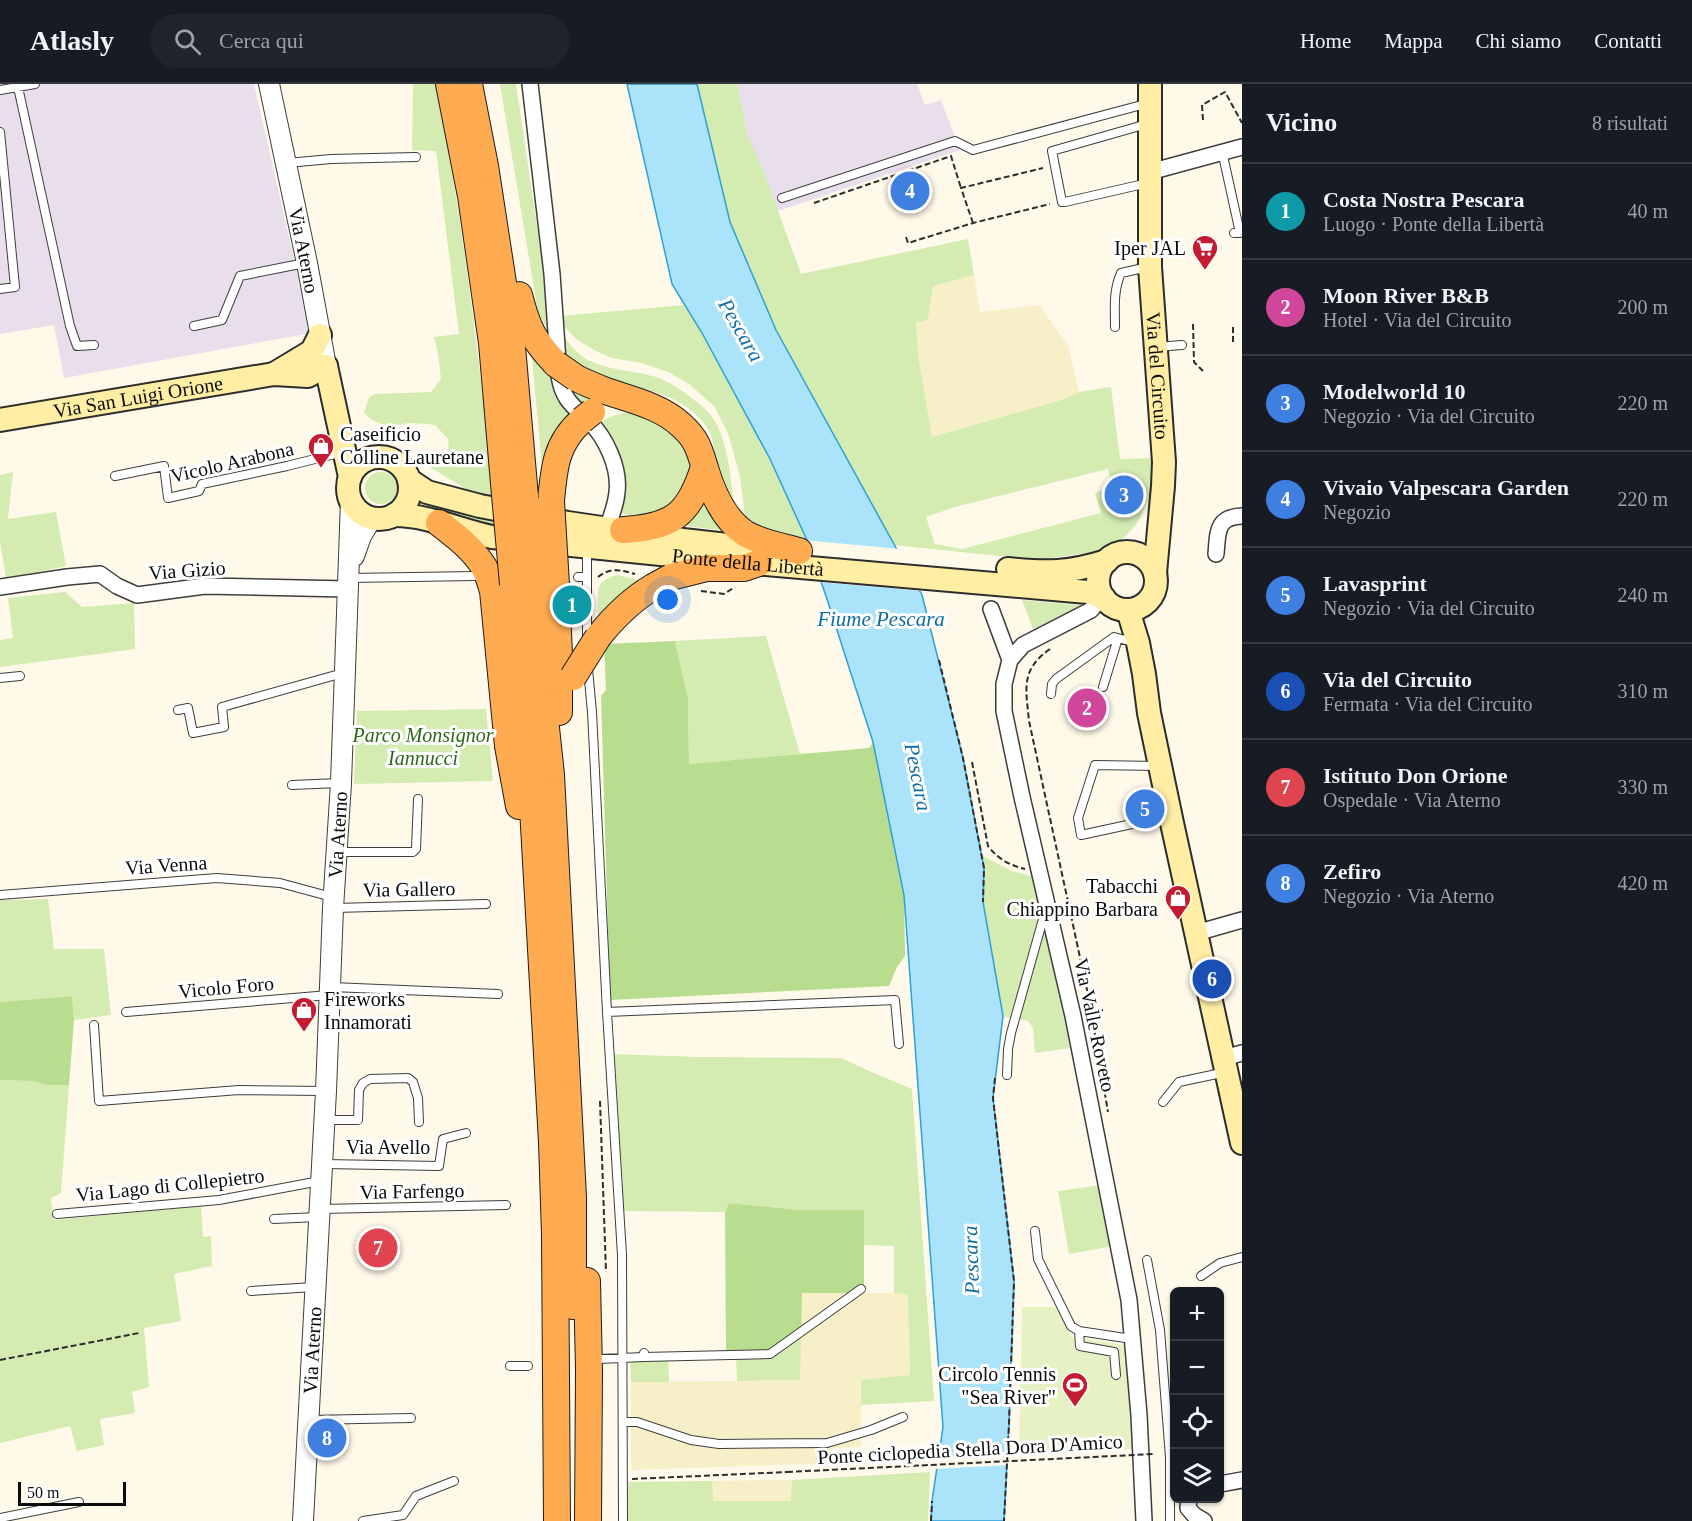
<!DOCTYPE html>
<html lang="it">
<meta charset="utf-8">
<style>
:root{--surface:#171b24;--page:#20242c;--text:#f1f3f6;--muted:#9ea1a6;--line:#363941;--accent:#dc929d}
body{margin:0;font-family:"Times New Roman",serif;background:var(--page);color:var(--text)}
.controls{position:absolute;right:18px;bottom:18px;display:grid;overflow:hidden;border-radius:9px;box-shadow:0 2px 4px #0004}
.controls button{width:54px;height:54px;display:grid;place-items:center;padding:0;border:0;border-bottom:2px solid var(--line);background:var(--surface);color:var(--text);font:30px sans-serif}
.scale{position:absolute;left:18px;bottom:15px;width:108px;box-sizing:border-box;padding-left:6px;border:3px solid #0b0b0b;border-top:0;font-size:16px;line-height:21px;white-space:nowrap;color:#0b0b0b;-webkit-text-stroke:4px #fff;paint-order:stroke}
.you{position:absolute;left:668px;top:516px;width:21px;height:21px;margin:-15px;border:4px solid #fff;border-radius:50%;background:#1a73e8;box-shadow:0 0 0 9px #1a73e833}
.badge{display:grid;place-items:center;width:39px;height:39px;border-radius:50%;background:var(--accent);color:#fff;font-size:20px;font-weight:700}
.pin{position:absolute;translate:-50% -50%;border:3px solid #fff;box-shadow:0 2px 6px #0006}
.list{margin:0;padding:0;list-style:none}
h2{display:flex;justify-content:space-between;align-items:center;height:78px;margin:0;padding:0 24px;font-size:26px}
h2 small{font-size:20px;font-weight:400;color:var(--muted)}
.list li{display:grid;grid-template-columns:39px 1fr auto;gap:18px;align-items:center;box-sizing:border-box;height:96px;padding:0 24px;border-top:2px solid var(--line)}
.list b{display:block;font-size:22px;white-space:nowrap}
.list p{margin:0;font-size:20px;white-space:nowrap;color:var(--muted)}
.list em{font-size:20px;font-style:normal;color:var(--muted)}
.icon{flex:none;width:33px;height:33px;fill:none;stroke:currentColor;stroke-width:2;stroke-linecap:round;stroke-linejoin:round}
.map{position:relative;flex:none;width:1242px;height:1437px;overflow:hidden}
header{display:flex;align-items:center;gap:36px;box-sizing:border-box;height:84px;padding:0 30px;background:var(--surface);border-bottom:2px solid var(--line)}
header strong{font-size:28px}
nav{display:flex;gap:33px;margin-inline-start:auto;font-size:21px}
.search{width:420px;height:54px;background:var(--page);display:flex;align-items:center;gap:15px;box-sizing:border-box;padding:0 21px;border-radius:33px;color:var(--muted);font-size:22px}
main{display:flex}
aside{flex:1;background:var(--surface)}
.map>svg:first-child{display:block}
</style>
<header>
<strong>Atlasly</strong>
<div class="search"><svg class="icon" aria-label="search" viewBox="0 0 24 24"><circle cx="10" cy="10" r="6"/><path d="M15 15l6 6"/></svg>Cerca qui</div>
<nav><a>Home</a><a>Mappa</a><a>Chi siamo</a><a>Contatti</a></nav>
</header>
<main>
<div class="map">
<svg width="1242" height="1437" viewBox="0 0 1242 1437">
<rect width="100%" height="100%" fill="#fff9e9"/>
<path fill="#e9deeb" d="M0 0H254L311 249 64 294 54 241 0 250Z
M737 0H917L925 21 941 16 960 66 778 127 748 52Z"/>
<path fill="#f6efc8" d="M974 191 980 228 1039 221 1068 261 1079 308 1061 316 932 353 918 271 916 239 928 236 933 202Z
M801 1209H908L910 1291 861 1296V1363L833 1364V1379L631 1386V1298L799 1296Z
M792 1396V1417H712V1397Z"/>
<path fill="#d4ebb1" fill-rule="evenodd" d="M413 0H436C463 136 479 275 494 413L467 406 428 382H441L449 370 448 355 435 341C427 340 418 339 410 339 389 341 381 345 364 329L369 313 375 310 431 308 441 295 438 269 434 253 459 250 436 67 412 66Z
M500 0H516L550 230C559 245 568 262 583 273 604 287 636 286 659 294 671 299 680 305 690 313 700 320 710 328 716 339 730 366 731 400 735 429 729 414 720 398 716 382 713 368 715 354 706 342 677 302 628 307 588 287 565 275 549 250 538 228Z
M697 0H737L748 52 765 91 801 190 968 155 974 191 933 202 928 236 916 239 918 271 932 353 1061 316 1079 308 1111 303 1120 375 1154 374 1152 404 1141 432 1135 442 1119 459 1094 468 1037 476 894 461 776 246 730 138ZM1108 385 1112 403 1095 409 1101 429 962 465 935 460 926 433 955 423Z
M684 221C732 295 770 374 806 454 784 450 763 445 745 432L740 393 728 349 714 322 689 300 668 288 642 279 612 274 596 267 576 255 562 240 560 232Z
M531 262 592 313 591 325 545 416Z
M632 328 673 344 693 379 684 410 655 433 635 432 615 428 619 423 598 340C608 333 619 329 632 328Z
M365 404a16 16 0 1 1 32 0a16 16 0 1 1-32 0Z
M13 388 8 435 56 428 66 482 6 495 0 456V391Z
M415 407 501 436 502 446 410 422 415 415Z
M704 413 735 448 679 441Z
M618 491 641 497 598 537V505C601 497 609 493 618 491Z
M65 508 82 523 134 519 135 565 0 583V556L13 554 8 514Z
M1022 516 1087 522 1035 550Z
M766 552 800 670 689 680 688 614 675 557Z
M486 625 493 697 354 700 357 627Z
M981 771 1012 787 1038 794 1077 963 1035 969 1033 944 1028 937 1003 932 983 818 984 784Z
M48 815 54 865H104L111 931 74 936 72 912 0 918V816Z
M612 970 700 973 841 974 876 990 912 1005 934 1317 861 1321V1296L910 1291 908 1210 894 1209V1162L864 1161V1126H800L729 1119 725 1128 623 1127Z
M0 996 32 997 48 1001H69L61 1109 51 1114 54 1136 201 1122 203 1153 211 1152 212 1182 174 1190 181 1237 144 1244 149 1303 132 1308 135 1329 100 1335 104 1361 77 1367 70 1342 0 1359Z
M1102 1101 1113 1162 1069 1170 1058 1107Z
M801 1252 800 1296 737 1297 736 1273 771 1268Z
M630 1275H668L669 1298H631Z
M930 1388 928 1437H627L628 1398 712 1397 713 1417H791L792 1396Z"/>
<path fill="#b9dd8f" d="M675 557 688 614 689 680 869 664 873 659 904 811 905 872 897 883 889 902 610 916 601 612 606 606 604 560Z
M72 912 74 936 69 1001H48L32 997 0 996V918Z
M729 1119 800 1126H864V1209H802L801 1252 771 1268 726 1267 725 1128Z"/>
<path fill="#e6f2c3" d="M1022 1223H1059L1072 1253 1125 1261 1133 1365 1019 1370Z"/>
<path fill="#aae3fa" stroke="#2da0d6" stroke-width="1.5" d="M627 0H697L730 138 776 246 922 511 963 674 984 784 983 818 1003 932 993 1014 1014 1197 1009 1340 1004 1437H931L932 1417 943 1343 904 811 873 658 827 515 806 454 770 375 702 249 672 200Z"/>
<path fill="#fff9e9" d="M803 456 900 465 923 507 818 498Z
M1011 1372 1010 1381 934 1385 935 1375Z"/>
<g fill="none" stroke-linecap="round" stroke-linejoin="round">
<g stroke="#3e3e3e" stroke-width="10">
<path id="service" d="M18 3 70 242 77 262 94 261
M0 6 35 0
M1147 40 1052 67 1062 118H1065L1148 99
M0 48 15 203 0 205
M1222 67 1240 149H1234
M287 79 331 75 416 73
M782 114 955 57 973 66 1149 19
M194 242 222 236 240 192 305 179
M1115 243C1115 224 1113 207 1121 189L1148 183
M1157 263 1182 261
M115 392 164 382 168 414 199 407 202 400 287 382 343 368
M578 493H587V464
M349 494 475 492
M587 558V493
M588 585 592 628 607 928 622 1171 623 1437
M0 594 20 592
M1103 603 1118 554
M1051 610 1052 600 1056 595 1114 553 1133 558
M178 626 188 624 193 649 224 643 222 623 343 589
M1158 682 1095 681 1078 734 1081 751 1169 732
M292 701 339 699
M338 768H413L416 765 418 715
M0 811 217 794 280 799 332 813
M335 824 486 820
M332 903 498 910
M126 928 329 911
M607 928 895 916 899 960
M94 941 99 1017 239 1006 324 1007
M1007 991 1008 965 1011 949 1045 828
M1163 1018 1179 998 1226 988
M326 1036H358L359 1006 363 999 370 995 408 994 413 998 418 1014 419 1038
M324 1080 439 1082 443 1055 466 1049
M321 1125 506 1121
M57 1130 219 1116 320 1097
M274 1135 318 1133
M1035 1147 1038 1175 1071 1242 1079 1247 1132 1255
M1147 1176 1160 1246 1170 1373V1437
M1201 1192 1220 1179 1242 1173
M251 1207 314 1203
M1079 1247 1080 1262 1114 1268 1116 1291
M643 1273 770 1270 861 1205
M600 1275 643 1273 644 1269
M510 1282H528
M309 1336 411 1334
M623 1338H637L691 1356 719 1360 827 1359 871 1346 903 1333
M0 1434 79 1418
M363 1437 403 1431 416 1412 454 1397"/>
</g>
<g stroke="#3e3e3e" stroke-width="18">
<path id="minor" d="M530 0 552 190 559 292C563 316 572 321 589 337 606 354 620 384 617 408 616 421 611 433 607 444
M1149 86H1157L1242 63
M1216 470C1218 448 1216 433 1242 432
M0 503 67 493 100 490 117 502 137 511 205 502 347 505
M1100 506 1095 521 1091 526 1023 561 1010 576 1004 600V627L1022 713 1073 932 1129 1216 1139 1331 1144 1437
M991 525 1010 576
M1196 849 1242 836
M1224 974 1242 969
M1220 1400 1242 1396
M1189 1414 1188 1424 1194 1431 1204 1437"/>
</g>
<g stroke="#3e3e3e" stroke-width="22">
<g id="tertiary">
<path id="s1" d="M269 0 307 179 326 282"/>
<path d="M354 472 361 452 372 434"/>
<path id="s2" d="M303 1437 326 1007 333 824 341 699 351 416"/>
</g>
</g>
<g stroke="#2d2d2d" stroke-width="26">
<g id="secondary">
<path id="s3" d="M1150 0V183L1164 378 1163 402 1155 489"/>
<path d="M326 282 350 393"/>
<path d="M274 290 312 267 320 251"/>
<path id="s4" d="M0 336 274 290 308 292 326 282"/>
<circle cx="379" cy="404" r="31"/>
<path d="M409 396 427 408 480 422 568 439 683 456 745 463"/>
<path id="s5" d="M394 431C428 431 459 446 492 453L730 477 1076 507 1088 508 1104 514"/>
<circle cx="1127" cy="497" r="29"/>
<path d="M1008 485C1047 489 1069 489 1107 477"/>
<path d="M1128 526 1138 559 1144 590 1149 629 1172 739 1242 1059"/>
</g>
</g>
<g stroke="#1c1c1c" stroke-width="28">
<path id="trunk" d="M449 0 471 112 492 259 505 411
M469 0 485 82 511 251 525 413
M519 211C527 243 533 256 556 280
M576 294C586 299 596 303 606 307 631 316 661 322 681 341 697 355 699 365 705 384 712 408 724 436 746 450 762 459 781 462 799 467
M551 417C554 383 556 359 582 336
M439 439C454 451 471 463 482 480 488 488 490 498 493 507L508 662 519 722
M623 446C673 443 689 431 704 383
M671 493 707 484H744L759 479
M513 500 530 672 552 1058 555 1151 557 1437
M531 501 551 691 573 1113V1222
M556 501 559 571V628
M598 553C614 533 631 516 653 503
M587 1197 589 1286 588 1437"/>
</g>
<path stroke="#2d2d2d" stroke-width="2" stroke-dasharray="6 3" stroke-linecap="butt" d="M1203 36 1202 21 1225 8 1242 39
M814 119 951 72 961 104
M973 139 961 104 1043 84
M906 153 908 159 973 139 1050 120
M1193 240 1194 278 1203 287
M1233 243V260
M598 493C611 483 620 486 635 490
M701 507 724 510 735 503
M1050 565C1020 586 1026 605 1029 637L1089 915 1108 1028
M939 576 963 674 984 784 983 818
M972 678 988 762C998 775 1009 781 1025 785
M1091 928 1103 926
M995 994 993 1014 1014 1197 1009 1340 1004 1437
M600 1017 606 1188
M0 1276 139 1249
M632 1395 787 1388
M931 1437 932 1417"/>
<use href="#service" stroke="#fff" stroke-width="8"/>
<use href="#minor" stroke="#fff" stroke-width="15"/>
<use href="#tertiary" stroke="#fff" stroke-width="20"/>
<use href="#secondary" stroke="#ffeea4" stroke-width="22"/>
<use href="#trunk" stroke="#feab51" stroke-width="26"/>
<g stroke="#1c1c1c" stroke-width="28" stroke-linecap="butt">
<path id="trunk-bridge" d="M556 280 576 294
M582 336 592 328
M505 411 513 500
M525 413 531 501
M551 417 556 501
M653 503 671 493
M573 593 598 553"/>
</g>
<path stroke="#2d2d2d" stroke-width="2" stroke-dasharray="6 3" stroke-linecap="butt" d="M787 1388 1154 1370"/>
<use href="#trunk-bridge" stroke="#feab51" stroke-width="26"/>
</g>
<defs>
<g id="supermarket-pin" transform="scale(1.35)"><path d="M0 17L-7.5 6A9.5 9.5 0 1 1 7.5 6Z" fill="#c31b31" stroke="#fff"/><path d="M-6-5.5h2.5l.6 2H6L4.5 2H-2.5L-4.4-4H-6ZM-1.5 3.2a1.3 1.3 0 1 0 .1 0ZM3 3.2a1.3 1.3 0 1 0 .1 0Z" fill="#fff"/></g>
<g id="shop-pin" transform="scale(1.35)"><path d="M0 17L-7.5 6A9.5 9.5 0 1 1 7.5 6Z" fill="#c31b31" stroke="#fff"/><path d="M-5-2.5h2.3a2.7 3.5 0 0 1 5.4 0H5L5.5 6h-11ZM-1.5-2.5h3a1.5 2.3 0 0 0-3 0Z" fill="#fff"/></g>
<g id="stadium-pin" transform="scale(1.35)"><path d="M0 17L-7.5 6A9.5 9.5 0 1 1 7.5 6Z" fill="#c31b31" stroke="#fff"/><path d="M0-5a6.5 5 0 1 0 0 10a6.5 5 0 1 0 0-10ZM-3.5-1.8h7v3.6h-7Z" fill="#fff"/></g>
</defs>
<g fill-rule="evenodd">
<use href="#supermarket-pin" x="1205" y="164"/>
<use href="#shop-pin" x="321" y="362"/>
<use href="#shop-pin" x="1178" y="814"/>
<use href="#shop-pin" x="304" y="926"/>
<use href="#stadium-pin" x="1075" y="1301"/>
</g>
<g text-anchor="middle" dominant-baseline="central" stroke-width="6" stroke-linejoin="round" paint-order="stroke">
<g font-size="20" fill="#0b0b0b" stroke="#fff" text-anchor="end">
<text x="1186" y="164">Iper JAL</text>
<text x="340" y="350" text-anchor="start">Caseificio<tspan x="340" dy="23">Colline Lauretane</tspan></text>
<text x="1158" y="802">Tabacchi<tspan x="1158" dy="23">Chiappino Barbara</tspan></text>
<text x="324" y="915" text-anchor="start">Fireworks<tspan x="324" dy="23">Innamorati</tspan></text>
<text x="1056" y="1290">Circolo Tennis<tspan x="1056" dy="23">"Sea River"</tspan></text>
</g>
<g font-size="20" fill="#0b0b0b" stroke="#fff">
<text stroke="none"><textPath href="#s1" startOffset="170">Via Aterno</textPath></text>
<text stroke="none"><textPath href="#s3" startOffset="292">Via del Circuito</textPath></text>
<text stroke="none"><textPath href="#s4" startOffset="140">Via San Luigi Orione</textPath></text>
<text transform="translate(232 378) rotate(-13)">Vicolo Arabona</text>
<text stroke="none"><textPath href="#s5" startOffset="358">Ponte della Libertà</textPath></text>
<text transform="translate(187 486) rotate(-4)">Via Gizio</text>
<text stroke="none"><textPath href="#s2" startOffset="687">Via Aterno</textPath></text>
<text transform="translate(166 781) rotate(-4)">Via Venna</text>
<text transform="translate(409 805) rotate(-1)">Via Gallero</text>
<text transform="translate(226 903) rotate(-5)">Vicolo Foro</text>
<text transform="translate(1095 941) rotate(78)">Via Valle Roveto</text>
<text x="388" y="1063">Via Avello</text>
<text transform="translate(170 1101) rotate(-6)">Via Lago di Collepietro</text>
<text transform="translate(412 1107) rotate(-1)">Via Farfengo</text>
<text stroke="none"><textPath href="#s2" startOffset="171">Via Aterno</textPath></text>
<text transform="translate(970 1365) rotate(-3)">Ponte ciclopedia Stella Dora D'Amico</text>
</g>
<g font-size="20" font-style="italic" fill="#2f6618" stroke="#fff">
<text x="423" y="651">Parco Monsignor<tspan x="423" dy="23">Iannucci</tspan></text>
</g>
<g font-size="21" font-style="italic" fill="#0e6ea4" stroke="#fff">
<text transform="translate(741 246) rotate(60)">Pescara</text>
<text x="881" y="535">Fiume Pescara</text>
<text transform="translate(918 693) rotate(79)">Pescara</text>
<text transform="translate(971 1176) rotate(-92)">Pescara</text>
</g>
</g>
</svg>
<div class="controls">
<button>+</button>
<button>−</button>
<button><svg class="icon" aria-label="locate" viewBox="0 0 24 24"><circle cx="12" cy="12" r="6"/><path d="M12 2v4M12 18v4M2 12h4M18 12h4"/></svg></button>
<button><svg class="icon" aria-label="layers" viewBox="0 0 24 24"><path d="M12 4l9 5-9 5-9-5zM3 14l9 5 9-5"/></svg></button>
</div>
<div class="scale">50 m</div>
<div class="you"></div>
<div class="pin badge" style="left:572px;top:521px;background:#0f9aa8">1</div>
<div class="pin badge" style="left:1087px;top:624px;background:#d1479c">2</div>
<div class="pin badge" style="left:1124px;top:411px;background:#3f7fe0">3</div>
<div class="pin badge" style="left:910px;top:107px;background:#3f7fe0">4</div>
<div class="pin badge" style="left:1145px;top:725px;background:#3f7fe0">5</div>
<div class="pin badge" style="left:1212px;top:895px;background:#1a4fb4">6</div>
<div class="pin badge" style="left:378px;top:1164px;background:#e0444e">7</div>
<div class="pin badge" style="left:327px;top:1354px;background:#3f7fe0">8</div>
</div>
<aside>
<h2>Vicino<small>8 risultati</small></h2>
<ul class="list">
<li><span class="badge" style="background:#0f9aa8">1</span><div><b>Costa Nostra Pescara</b><p>Luogo · Ponte della Libertà</p></div><em>40 m</em></li>
<li><span class="badge" style="background:#d1479c">2</span><div><b>Moon River B&amp;B</b><p>Hotel · Via del Circuito</p></div><em>200 m</em></li>
<li><span class="badge" style="background:#3f7fe0">3</span><div><b>Modelworld 10</b><p>Negozio · Via del Circuito</p></div><em>220 m</em></li>
<li><span class="badge" style="background:#3f7fe0">4</span><div><b>Vivaio Valpescara Garden</b><p>Negozio</p></div><em>220 m</em></li>
<li><span class="badge" style="background:#3f7fe0">5</span><div><b>Lavasprint</b><p>Negozio · Via del Circuito</p></div><em>240 m</em></li>
<li><span class="badge" style="background:#1a4fb4">6</span><div><b>Via del Circuito</b><p>Fermata · Via del Circuito</p></div><em>310 m</em></li>
<li><span class="badge" style="background:#e0444e">7</span><div><b>Istituto Don Orione</b><p>Ospedale · Via Aterno</p></div><em>330 m</em></li>
<li><span class="badge" style="background:#3f7fe0">8</span><div><b>Zefiro</b><p>Negozio · Via Aterno</p></div><em>420 m</em></li>
</ul>
</aside>
</main>
